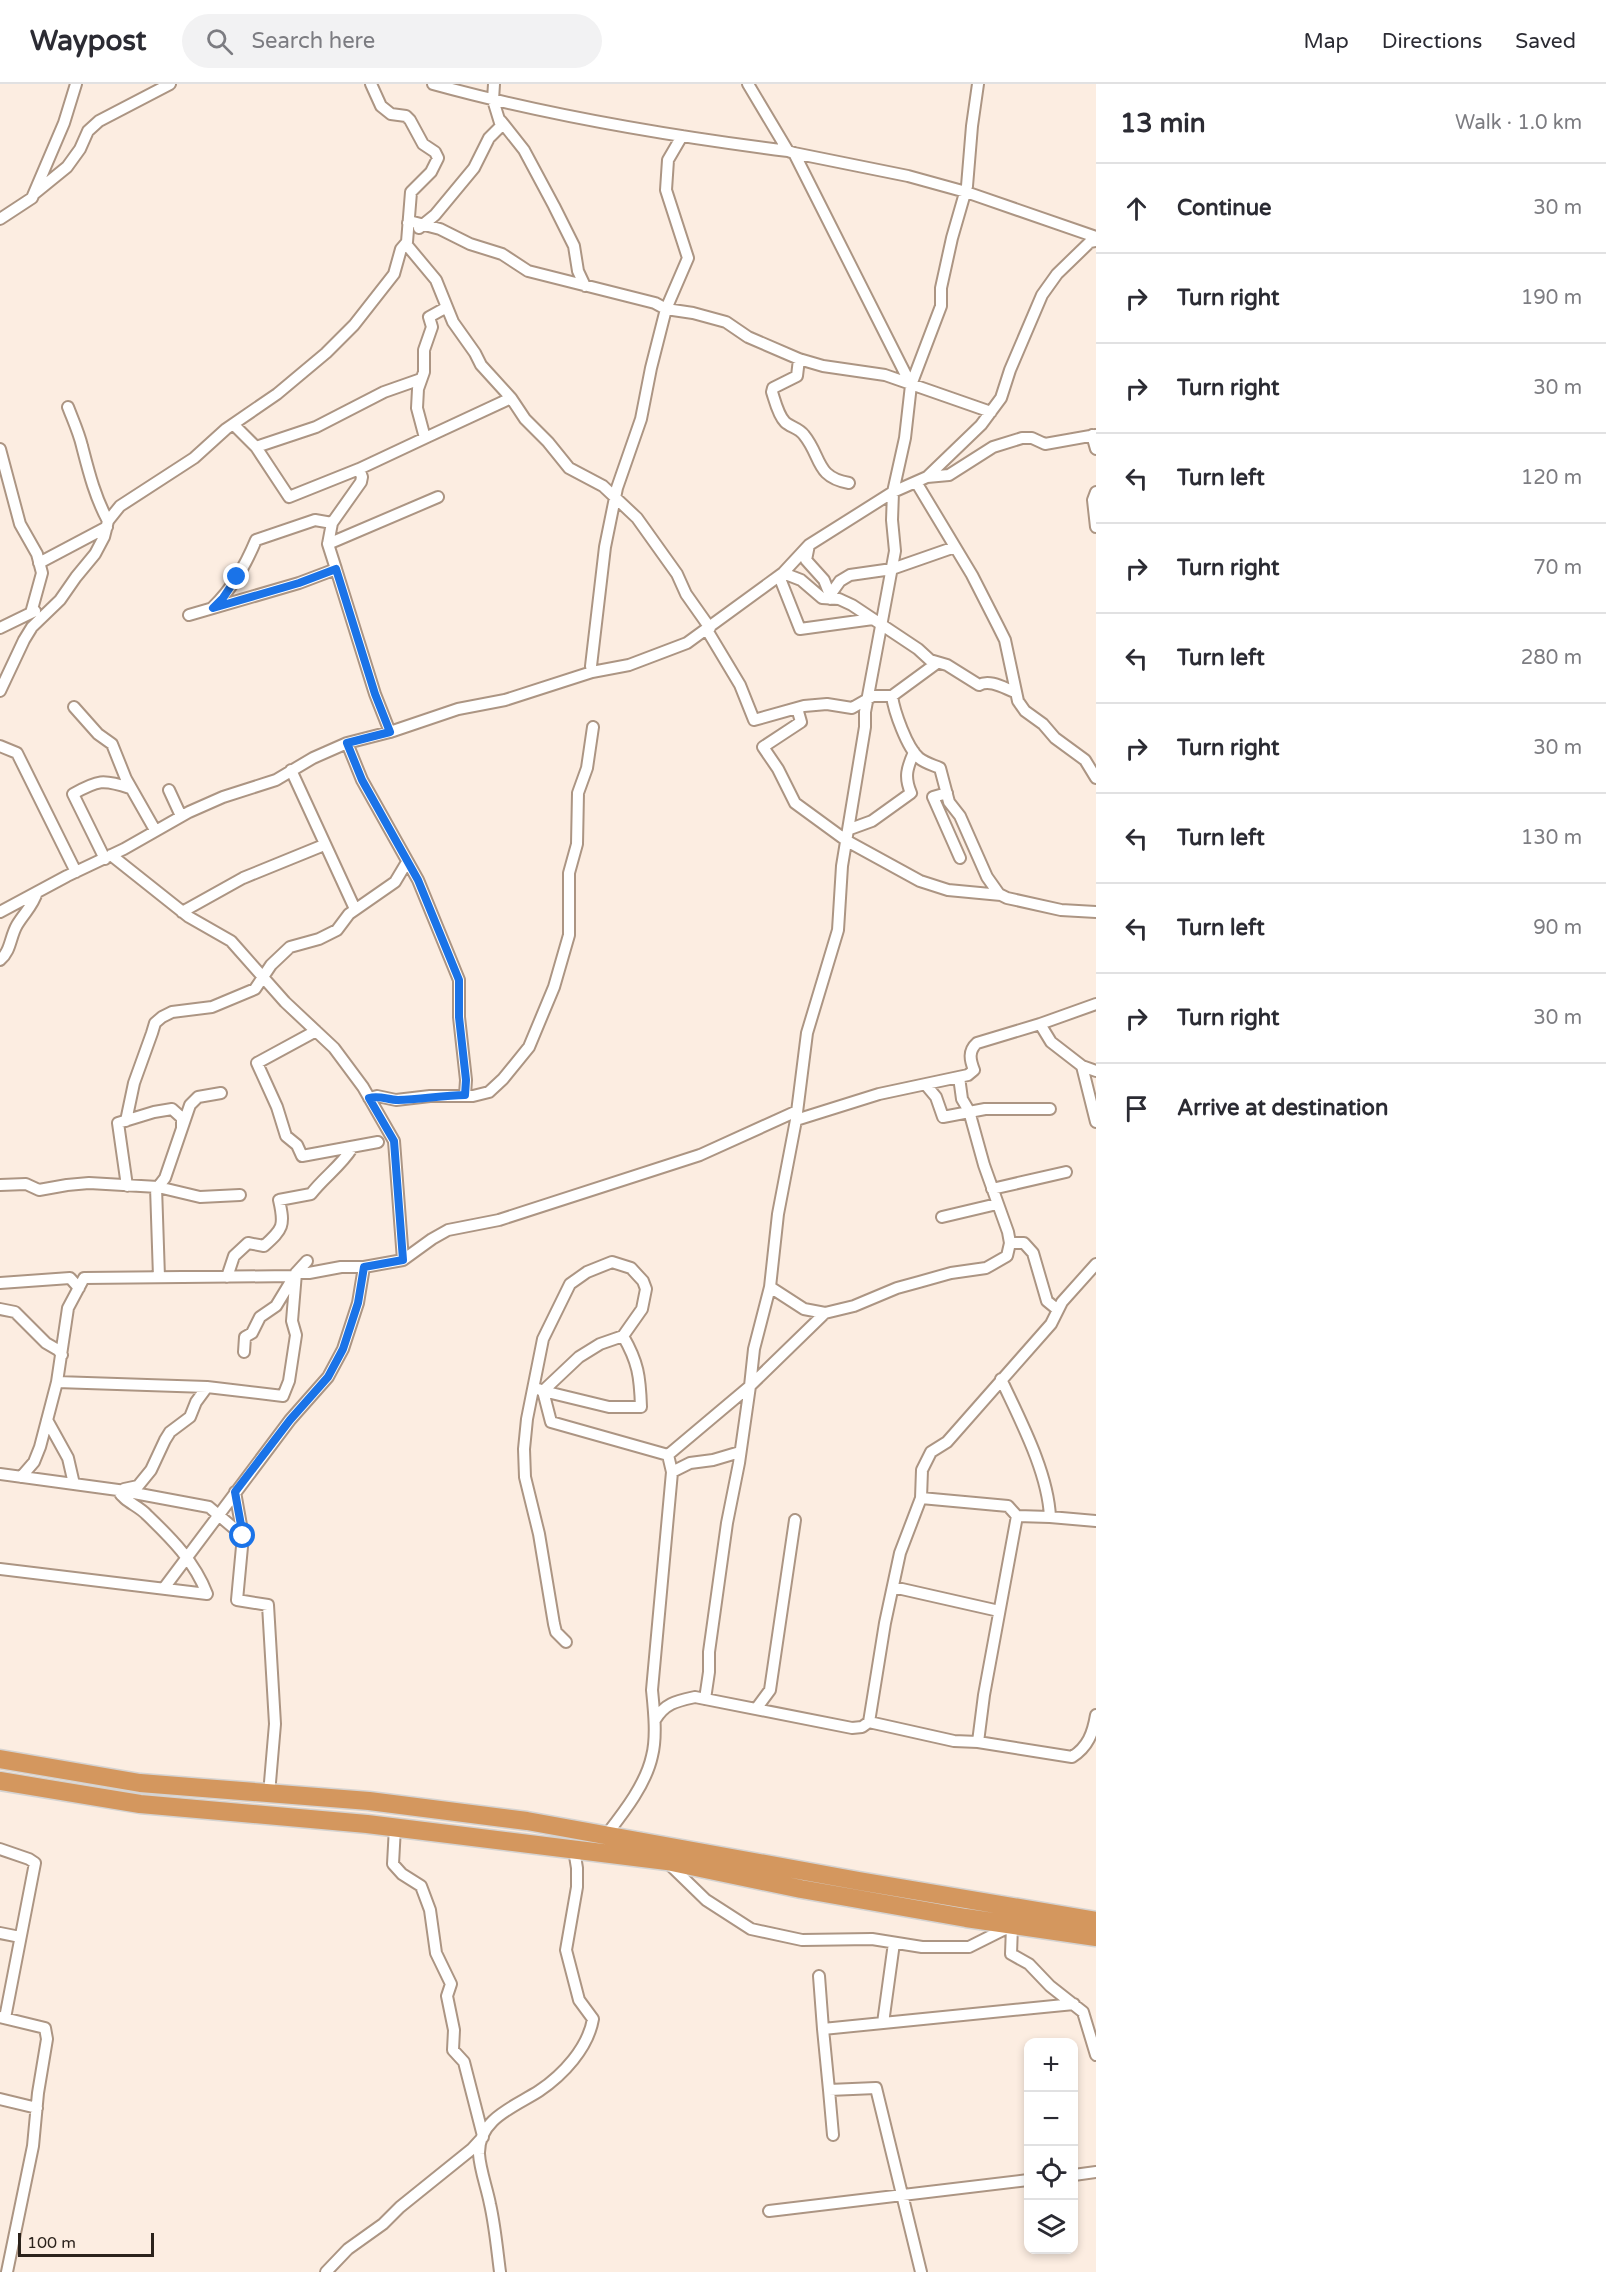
<!DOCTYPE html>
<meta charset="utf-8">
<style>
:root{--surface:#fff;--page:#f2f2f3;--text:#2b2b33;--muted:#7c7c81;--line:#e1e1e2}
body{margin:0;font-family:"Varela Round",sans-serif;background:var(--page);color:var(--text)}
.controls{position:absolute;right:18px;bottom:18px;display:grid;overflow:hidden;border-radius:12px;box-shadow:0 3px 9px #0003}
.controls button{width:54px;height:54px;display:grid;place-items:center;padding:0;border:0;border-bottom:2px solid var(--line);background:var(--surface);color:var(--text);font:30px sans-serif}
.scale{position:absolute;left:18px;bottom:15px;width:136px;box-sizing:border-box;padding-left:6px;border:3px solid #2b221b;border-top:0;font-size:16px;line-height:21px;white-space:nowrap;color:#2b221b;-webkit-text-stroke:4px #fcede1;paint-order:stroke}
.stop{position:absolute;width:18px;height:18px;margin:-14px;border:4px solid #1a73e8;border-radius:50%;background:#fff}
.stop.end{background:#1a73e8;border-color:#fff;box-shadow:0 2px 6px #0008}
.list{margin:0;padding:0;list-style:none}
h2{display:flex;justify-content:space-between;align-items:center;height:78px;margin:0;padding:0 24px;font-size:26px}
h2 small{font-size:20px;font-weight:400;color:var(--muted)}
.list li{display:grid;grid-template-columns:39px 1fr auto;gap:18px;align-items:center;box-sizing:border-box;height:90px;padding:0 24px;border-top:2px solid var(--line)}
.list b{display:block;font-size:22px;white-space:nowrap}
.list em{font-size:20px;font-style:normal;color:var(--muted)}
.icon{flex:none;width:33px;height:33px;fill:none;stroke:currentColor;stroke-width:2;stroke-linecap:round;stroke-linejoin:round}
.map{position:relative;flex:none;width:1096px;height:2188px;overflow:hidden}
header{display:flex;align-items:center;gap:36px;box-sizing:border-box;height:84px;padding:0 30px;background:var(--surface);border-bottom:2px solid var(--line)}
header strong{font-size:28px}
nav{display:flex;gap:33px;margin-inline-start:auto;font-size:21px}
.search{width:420px;height:54px;background:var(--page);display:flex;align-items:center;gap:15px;box-sizing:border-box;padding:0 21px;border-radius:33px;color:var(--muted);font-size:22px}
main{display:flex}
aside{flex:1;background:var(--surface)}
.map>svg:first-child{display:block}
</style>
<header>
<strong>Waypost</strong>
<div class="search"><svg class="icon" aria-label="search" viewBox="0 0 24 24"><circle cx="10" cy="10" r="6"/><path d="M15 15l6 6"/></svg>Search here</div>
<nav><a>Map</a><a>Directions</a><a>Saved</a></nav>
</header>
<main>
<div class="map">
<svg width="1096" height="2188" viewBox="0 0 1096 2188">
<rect width="100%" height="100%" fill="#fcede1"/>
<g fill="none" stroke-linecap="round" stroke-linejoin="round">
<g stroke="#ac9583" stroke-width="14">
<path id="minor" d="M433 0C549 32 669 52 788 67
M748 0 788 67 794 69 911 301
M501 37 524 66 554 122 574 162 578 187 585 202
M794 69 908 92 966 108 1096 153
M35 109 67 83 80 65 88 47 99 37 170 0
M0 135 32 114 64 39 76 0
M408 139 413 138 440 145 470 160 502 170 528 187 655 219 666 225 693 229 726 238 748 253 799 275 823 282 885 291 991 328
M419 144 435 131 474 84 489 54 501 42 493 16 494 0
M406 160 436 196 453 238 475 269 481 281 511 314 525 335 548 358 569 384 603 402 637 434 677 490 686 510 710 544
M799 275 797 292 773 304 772 308C775 317 778 331 785 338 790 343 799 344 804 351 822 373 815 393 849 399
M68 323C73 336 79 349 82 362 89 389 95 413 108 437
M234 341 256 363 289 413 359 385
M1092 351 1096 365
M425 354 511 314
M256 363 316 343 384 308 421 295
M0 365 20 440 37 470 42 489 31 529
M927 393 949 391 993 363 1022 354H1032L1045 360 1096 351
M916 398 972 491 998 542 1005 556 1018 617 1025 627 1043 640 1055 654 1085 676 1096 694
M1096 408 1093 416 1096 443
M328 460 332 439 361 398 362 393 359 385 425 354 417 324 418 305 424 288V266L432 243 429 233 447 223
M809 461 806 476 824 496 830 511
M39 479 107 443
M336 485 328 460 438 413
M783 489 801 496 822 514 839 515 852 521 918 565 930 576 947 581 979 601C990 595 1004 604 1015 608
M779 492 800 545 873 535
M830 515V511L840 497 850 491 892 485 955 463
M213 523C232 505 246 480 256 456L315 436 332 439
M189 531 299 499 336 485 375 610 390 648
M0 544 35 527
M707 546 740 601 754 636 804 622 827 620 852 624 873 612H892C894 627 907 664 919 674 925 679 933 681 940 684L949 718 960 732 987 793 999 810 1007 814 1061 826 1096 828
M592 588 591 582 605 463 617 404 641 335 651 284 666 225 688 174 666 106 668 76 682 52
M0 607 24 556 32 543 60 516 76 493 95 470 104 453 108 437 120 422 194 374 226 345 277 310 326 269 354 241 394 190 401 165 407 158 411 108 431 88 438 74 435 68 423 60 410 36 406 32 391 30 381 22 371 0
M892 612 937 579
M74 623 98 650 112 660 126 695 155 746
M797 624 801 638 763 663 778 685 795 719 847 757 920 797 948 806 1001 811
M347 659 362 696 418 796 459 896V933L466 996 465 1011
M0 662 17 669 76 788
M291 686 355 825
M169 706 181 732
M947 709 933 713 960 774
M850 745 872 737 911 709C904 693 907 684 914 668
M105 775 73 710C98 696 103 695 130 704
M0 828 67 792 124 765 189 728 223 713 276 696 313 674 347 659 390 648 458 625 505 616 592 588 629 581 687 559 783 489 809 461 893 408 927 393 981 341 1001 314 1010 286 1042 211 1057 190 1090 158 1096 157
M182 828 243 794 324 761
M0 876C11 867 10 853 17 841 24 829 33 822 37 808
M1096 920 1040 940 1051 958 1082 982 1096 1038
M316 947 257 979 277 1023 286 1052 297 1061 302 1072 378 1058
M1082 982 1096 987
M926 1001 936 1013 943 1033 985 1025H1050
M369 1014 377 1012 396 1016 430 1012H473L489 1008 503 995 529 963 554 903 569 851V789L577 760 578 709 587 684 593 643
M796 1036 879 1010 968 991 974 986C970 976 968 967 977 959L1040 940
M126 1037 134 999 152 949 155 939 162 933 172 928 212 923 255 905 271 881 290 863 319 855 337 846 349 830 395 798 407 778
M0 1101 26 1100 39 1106 67 1101 89 1099 158 1103 200 1113 240 1111
M127 1102 118 1039 154 1028 172 1025 182 1034V1044
M156 1103 159 1193
M158 1103 165 1094 190 1021 198 1013 221 1009
M992 1105 1066 1088
M942 1133 997 1120
M1010 1159H1024L1033 1169 1047 1217 1058 1226
M403 1176 432 1155 448 1146 499 1136 700 1071 797 1027
M227 1193 234 1172 248 1159 264 1162C283 1145 285 1142 279 1116L311 1110C324 1093 341 1082 352 1064
M0 1199 70 1194 79 1204
M770 1203 804 1225 825 1229
M0 1225 15 1228 46 1259 58 1266 62 1271
M244 1268 245 1253 252 1249 260 1233 276 1222 296 1189 307 1177
M57 1298 207 1303 283 1312 289 1297 296 1251 292 1237 296 1189H309L341 1183H364L403 1176 394 1057 363 1003 334 964 285 918 231 857 189 833 111 771
M538 1305 543 1307 551 1338 668 1371
M47 1336 68 1374 74 1400
M672 1388 690 1379 713 1376 740 1368
M0 1390 118 1406 209 1423 243 1452
M21 1393 34 1378 40 1363 57 1298 68 1224 84 1194 295 1192
M124 1405 138 1402 151 1386 165 1356 170 1348 190 1333 196 1318 207 1303
M235 1408 243 1452 237 1516 268 1521 275 1640 269 1710
M921 1414 1008 1422 1017 1432
M1050 1433 1096 1437
M0 1485 207 1510C195 1478 171 1454 147 1431 138 1421 124 1418 118 1406
M893 1503 999 1527
M164 1504 290 1336 328 1293 343 1265 358 1219 364 1183
M566 1558 556 1548 554 1540 539 1450 525 1393 524 1365 527 1335 543 1255 570 1200 587 1188 612 1178 631 1184 643 1197 646 1205 642 1225 623 1252C638 1278 640 1292 641 1323H609L543 1307 579 1273 600 1260 623 1252
M705 1615 709 1588V1568L727 1439 739 1379 750 1302 825 1229 854 1222 897 1204 919 1198 951 1189 986 1184 1007 1172 1010 1159 1008 1148 984 1081 969 1027 962 1015 959 993
M756 1625 770 1606 795 1436
M655 1636C665 1619 677 1617 695 1613L852 1644 862 1643 869 1638 885 1539 900 1469 921 1414 922 1386 931 1368 947 1358 1051 1240 1062 1218 1096 1180
M869 1638 954 1657 978 1658 984 1611 1017 1432 1050 1433C1048 1388 1020 1336 1001 1295
M978 1658 1072 1673C1088 1663 1093 1649 1096 1631
M395 1743 393 1780 402 1790 421 1802 430 1826 436 1869 451 1900 447 1912 454 1946 453 1966 464 1978 483 2052
M607 1754V1750C624 1728 646 1700 652 1672 657 1653 654 1626 652 1606L672 1388 668 1371 750 1302 754 1265 770 1203 778 1130 796 1036 807 949 838 846 842 782 865 643V628L895 467 892 436 893 408 905 354 911 301 941 222V204L952 154 967 102 972 42 978 0
M0 1765 29 1775 35 1779 5 1934
M669 1780 706 1816 751 1845 802 1856 872 1855 922 1863H969L1011 1842
M1012 1842 1011 1870 1029 1880 1050 1902 1083 1928 1096 1971
M0 1849 20 1853
M894 1859 883 1939 823 1945 829 2006 876 2004 921 2188
M819 1892 823 1945
M0 1933 45 1944 47 1955 38 2009 33 2062 7 2188
M883 1939 1074 1920
M829 2006 833 2051
M0 2015 37 2024
M1074 2091 1096 2088
M769 2127 1028 2096
M326 2188 348 2165 383 2140 400 2123 472 2065 483 2053
M500 2188C497 2165 495 2142 490 2120 487 2104 480 2086 479 2070 478 2035 514 2023 539 2007 563 1991 588 1964 593 1935L579 1916 566 1866 577 1803V1784L574 1766"/>
</g>
<g stroke="#d5d3d1" stroke-width="21">
<path id="trunk" d="M0 1675 140 1699 369 1717 527 1737 859 1797 1096 1837
M0 1697 140 1720 367 1740 667 1777 801 1805 966 1834 1096 1853"/>
</g>
<use href="#minor" stroke="#fff" stroke-width="10"/>
<use href="#trunk" stroke="#d4975e" stroke-width="18"/>
</g>
<g fill="none" stroke-linecap="round" stroke-linejoin="round">
<path stroke="#1a73e8" stroke-width="8" d="M237 493 223 514 213 524 299 499 336 485 375 610 390 648 347 659 362 696 418 796 459 896V933L466 996 465 1011C442 1011 420 1016 398 1016 388 1016 380 1011 369 1014L394 1057 403 1176 364 1183 358 1219 343 1265 328 1293 290 1336 235 1408 243 1452"/>
</g>
</svg>
<div class="controls">
<button>+</button>
<button>−</button>
<button><svg class="icon" aria-label="locate" viewBox="0 0 24 24"><circle cx="12" cy="12" r="6"/><path d="M12 2v4M12 18v4M2 12h4M18 12h4"/></svg></button>
<button><svg class="icon" aria-label="layers" viewBox="0 0 24 24"><path d="M12 4l9 5-9 5-9-5zM3 14l9 5 9-5"/></svg></button>
</div>
<div class="scale">100 m</div>
<div class="stop" style="left:243px;top:1452px"></div>
<div class="stop end" style="left:237px;top:493px"></div>
</div>
<aside>
<h2>13 min<small>Walk · 1.0 km</small></h2>
<ul class="list">
<li><svg class="icon" aria-label="ahead" viewBox="0 0 24 24"><path d="M12 20V5M6 11l6-6 6 6"/></svg><div><b>Continue</b></div><em>30 m</em></li>
<li><svg class="icon" aria-label="right" viewBox="0 0 24 24"><path d="M7 20v-9h11M14 6l5 5-5 5"/></svg><div><b>Turn right</b></div><em>190 m</em></li>
<li><svg class="icon" aria-label="right" viewBox="0 0 24 24"><path d="M7 20v-9h11M14 6l5 5-5 5"/></svg><div><b>Turn right</b></div><em>30 m</em></li>
<li><svg class="icon" aria-label="left" viewBox="0 0 24 24"><path d="M17 20v-9H6M10 6l-5 5 5 5"/></svg><div><b>Turn left</b></div><em>120 m</em></li>
<li><svg class="icon" aria-label="right" viewBox="0 0 24 24"><path d="M7 20v-9h11M14 6l5 5-5 5"/></svg><div><b>Turn right</b></div><em>70 m</em></li>
<li><svg class="icon" aria-label="left" viewBox="0 0 24 24"><path d="M17 20v-9H6M10 6l-5 5 5 5"/></svg><div><b>Turn left</b></div><em>280 m</em></li>
<li><svg class="icon" aria-label="right" viewBox="0 0 24 24"><path d="M7 20v-9h11M14 6l5 5-5 5"/></svg><div><b>Turn right</b></div><em>30 m</em></li>
<li><svg class="icon" aria-label="left" viewBox="0 0 24 24"><path d="M17 20v-9H6M10 6l-5 5 5 5"/></svg><div><b>Turn left</b></div><em>130 m</em></li>
<li><svg class="icon" aria-label="left" viewBox="0 0 24 24"><path d="M17 20v-9H6M10 6l-5 5 5 5"/></svg><div><b>Turn left</b></div><em>90 m</em></li>
<li><svg class="icon" aria-label="right" viewBox="0 0 24 24"><path d="M7 20v-9h11M14 6l5 5-5 5"/></svg><div><b>Turn right</b></div><em>30 m</em></li>
<li><svg class="icon" aria-label="arrive" viewBox="0 0 24 24"><path d="M6 21V4h12l-3 4 3 4H6"/></svg><div><b>Arrive at destination</b></div></li>
</ul>
</aside>
</main>
